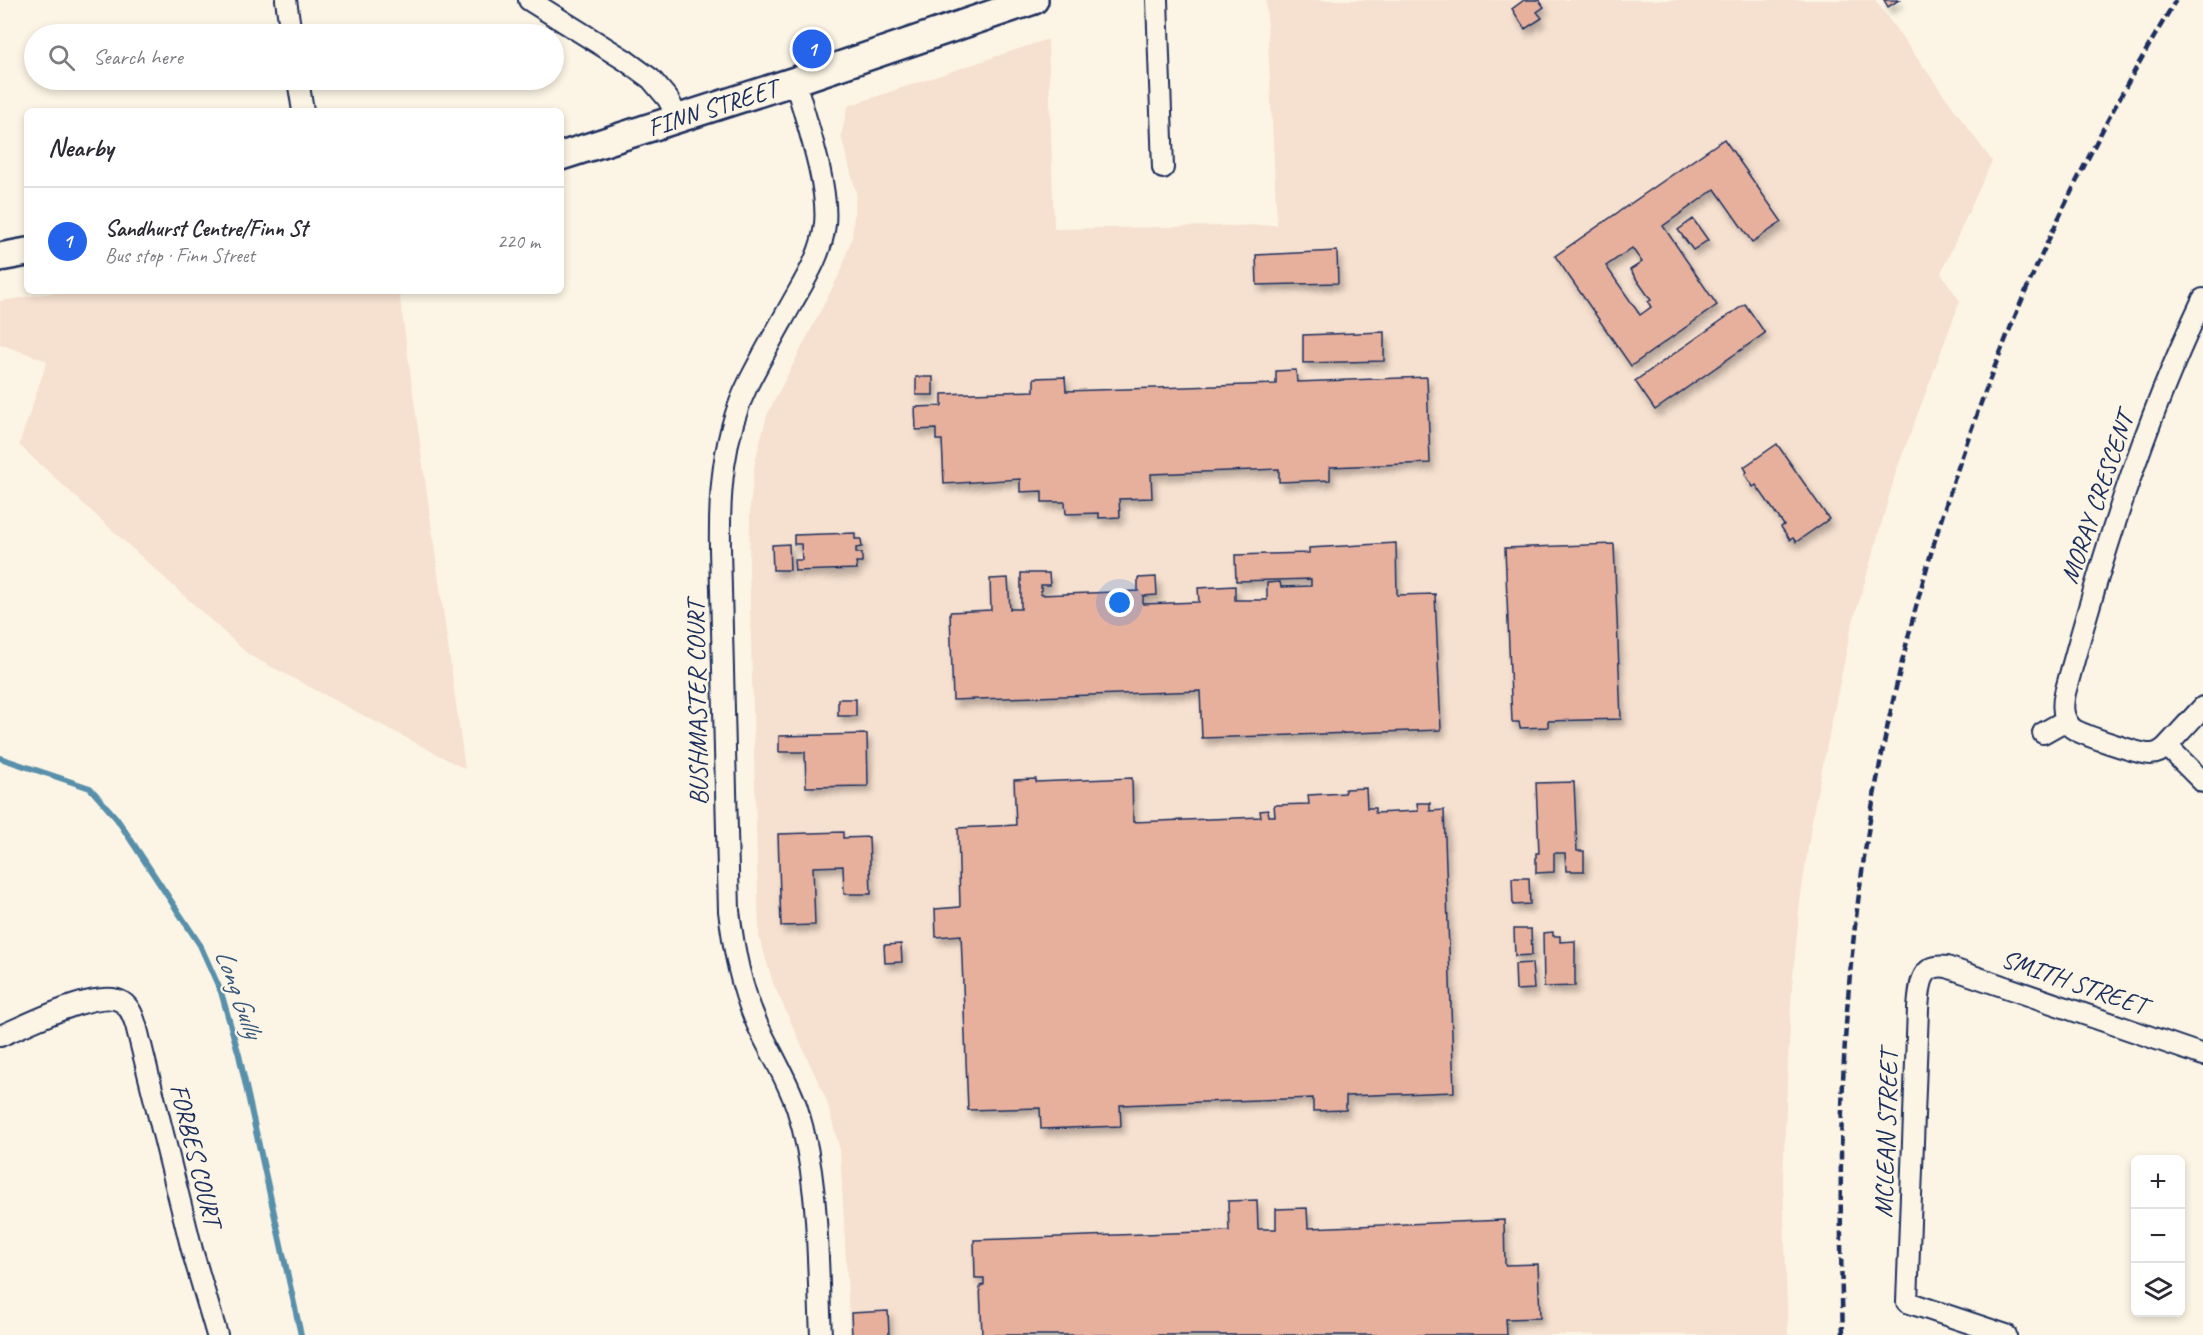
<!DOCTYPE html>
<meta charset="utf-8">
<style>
:root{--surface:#fff;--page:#f2f2f3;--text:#2b2b33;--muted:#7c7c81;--line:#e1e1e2;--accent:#2563eb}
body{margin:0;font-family:Caveat,sans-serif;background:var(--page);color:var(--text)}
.controls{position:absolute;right:18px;bottom:18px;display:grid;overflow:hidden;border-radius:9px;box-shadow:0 3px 9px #0003}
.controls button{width:54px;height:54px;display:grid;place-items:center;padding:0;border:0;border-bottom:2px solid var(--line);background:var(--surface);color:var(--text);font:30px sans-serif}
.you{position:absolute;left:1120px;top:603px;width:21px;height:21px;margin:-15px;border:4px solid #fff;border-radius:50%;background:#1a73e8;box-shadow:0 0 0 9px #1a73e833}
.badge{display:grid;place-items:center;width:39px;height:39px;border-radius:50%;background:var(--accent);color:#fff;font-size:20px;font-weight:700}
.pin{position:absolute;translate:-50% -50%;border:3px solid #fff;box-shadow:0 2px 6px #0006}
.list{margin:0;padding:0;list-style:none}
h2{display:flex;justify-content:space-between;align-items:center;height:78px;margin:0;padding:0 24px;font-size:26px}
h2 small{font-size:20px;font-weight:400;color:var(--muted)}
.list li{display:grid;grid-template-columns:39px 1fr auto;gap:18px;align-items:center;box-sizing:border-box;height:108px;padding:0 24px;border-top:2px solid var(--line)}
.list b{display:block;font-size:22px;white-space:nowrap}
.list p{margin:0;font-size:20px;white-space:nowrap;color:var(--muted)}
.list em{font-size:20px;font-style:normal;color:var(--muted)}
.icon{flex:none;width:33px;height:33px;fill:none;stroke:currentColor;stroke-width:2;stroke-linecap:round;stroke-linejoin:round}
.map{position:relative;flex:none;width:2203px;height:1335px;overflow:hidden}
.search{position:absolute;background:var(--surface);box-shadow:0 3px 9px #0003;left:24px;top:24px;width:540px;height:66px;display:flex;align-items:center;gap:15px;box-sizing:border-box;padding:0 21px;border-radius:33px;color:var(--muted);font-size:22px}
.panel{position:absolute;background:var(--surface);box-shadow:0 3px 9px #0003;left:24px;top:108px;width:540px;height:186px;border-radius:9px}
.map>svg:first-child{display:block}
</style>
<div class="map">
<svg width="2203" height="1335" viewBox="0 0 2203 1335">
<defs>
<filter id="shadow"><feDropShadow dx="3.5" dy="6" stdDeviation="3" flood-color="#0004"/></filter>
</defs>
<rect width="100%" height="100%" fill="#fcf5e5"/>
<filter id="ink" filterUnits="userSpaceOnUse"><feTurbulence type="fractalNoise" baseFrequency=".0167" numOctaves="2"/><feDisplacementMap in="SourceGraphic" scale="12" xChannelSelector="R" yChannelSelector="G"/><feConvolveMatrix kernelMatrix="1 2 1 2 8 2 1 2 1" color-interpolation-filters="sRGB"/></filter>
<g filter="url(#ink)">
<path fill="#f6e0cf" d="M1266 0H1875L1992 161 1941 273 1960 301 1896 472 1874 550 1851 629 1813 813 1800 902 1792 987 1787 1083 1783 1180 1788 1335H850L840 1150 826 1099 773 983 759 936 749 568 750 506 755 461 767 415 841 271 852 237 856 192 841 136 848 106 1048 39 1054 229 1277 225Z
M66 291H399L465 769 249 655 19 445 47 361 0 344V301Z"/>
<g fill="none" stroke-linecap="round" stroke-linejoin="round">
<path stroke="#5990ab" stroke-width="6" d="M0 758 90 788 117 819 200 945 221 992 239 1055 301 1335"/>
</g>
<path fill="#e7b09d" stroke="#1b2f5e" stroke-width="1.5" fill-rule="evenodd" filter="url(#shadow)" d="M1524 0H1539L1544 7 1537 12 1542 18 1525 29 1512 9Z
M1884 0H1899L1888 7Z
M1724 139 1782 222 1752 242 1715 189 1663 226 1717 305 1631 366 1555 256ZM1632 248 1642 262 1630 270 1651 300 1648 302 1651 307 1640 315 1606 266Z
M1693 219 1708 240 1693 250 1678 230Z
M1337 251 1338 283 1257 285 1256 255Z
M1745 304 1765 333 1655 410 1635 381Z
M1384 332V361L1303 363V335Z
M1296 370 1297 382 1427 377 1430 463 1330 467V480L1279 482V469L1151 474 1152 498 1119 499 1120 517 1099 518V513L1066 514 1065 502H1042V491L1020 492V479L944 484 942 440H936V429L916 430 915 407 942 406V394L1034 391V378L1065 377 1066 391 1276 384V371Z
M916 377H933V395H916Z
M1777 444 1829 519 1796 542 1793 538 1790 540 1781 527 1784 525 1756 485 1753 487 1745 474 1747 472 1744 467Z
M855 533V539H861L862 547 856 548V553H862V562H856L857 569 795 571 794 560H802L801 544H794V535Z
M1396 543 1397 595 1435 594 1441 730 1202 738 1200 691 953 700 950 612 991 610 990 579 1008 578 1010 609H1021V573H1049L1050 585H1041V595L1138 591V578L1156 577 1157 595 1143 596V604L1199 602 1198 588 1235 586V600H1267V583L1280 582 1281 587 1311 586V579L1236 581 1235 555 1309 553V548Z
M789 544 790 570H773L772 545Z
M1614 544 1621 719 1548 721V727L1520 728 1519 722H1512L1505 548Z
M838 699H856V716H838Z
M867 734 868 786 806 787 805 752H779V736Z
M1132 778 1133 822 1261 817 1260 811 1268 810 1269 816H1275L1274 805 1309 804 1308 795 1345 793V789L1366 788 1367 808H1375V813L1418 811 1417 803H1430V811L1444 810 1454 1092 1346 1096V1110L1313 1111V1098L1120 1105 1121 1126 1041 1129 1040 1108 968 1110 961 935 936 937 935 909 960 907 958 828 1016 825 1014 780 1036 779V782Z
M1574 782 1577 851H1584V871H1566L1565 853H1554V872L1536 873V853H1539L1536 783Z
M843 832V838L869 837 871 894H844L843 866 813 867 815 925 781 926 778 834Z
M1512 878H1529L1530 904 1513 905Z
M1514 929H1531L1532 955 1515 956Z
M1553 932V936H1560V942L1575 941V986L1544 987 1543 933Z
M901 944 902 962 885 963 884 945Z
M1532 963 1534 989 1516 990 1515 964Z
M1257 1200 1258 1229H1276V1209L1307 1208 1308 1228 1504 1220 1505 1265 1538 1264 1540 1318 1506 1319 1507 1335H982L980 1286 984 1285V1278H975L974 1240 1229 1231 1228 1201Z
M888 1311 889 1335H852L851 1313Z"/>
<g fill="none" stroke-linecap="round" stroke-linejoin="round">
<g stroke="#1b2f5e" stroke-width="24">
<path id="street" d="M286 0 291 34
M529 0 625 60 651 79 668 99 679 120
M1157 0 1163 168
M298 80 303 111
M795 81C806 121 829 185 825 224 822 253 806 278 792 303 777 330 762 356 748 384 723 435 719 493 720 549L729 911C734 951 741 989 758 1026 771 1053 787 1079 797 1108 820 1181 817 1260 821 1335
M2203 299C2143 425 2101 559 2065 693 2062 706 2062 718 2072 728 2079 734 2142 755 2151 754 2158 754 2163 750 2167 746L2203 782
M2043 733 2066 720
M2167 746 2203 707
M0 1036C25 1026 99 987 122 1002 130 1007 133 1016 136 1025L192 1250 217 1335
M2006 1335 1907 1302 1918 1009C1920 988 1919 963 1947 967L2203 1055"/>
</g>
<g stroke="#1b2f5e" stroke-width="32">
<g id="secondary">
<path id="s1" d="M561 156 795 81 1034 0"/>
<path d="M0 257 27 252"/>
</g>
</g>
<use href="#street" stroke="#fcf5e5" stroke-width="20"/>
<use href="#secondary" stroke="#fcf5e5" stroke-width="27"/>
<path stroke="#1b2f5e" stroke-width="4.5" stroke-dasharray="9 4.5" stroke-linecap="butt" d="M1843 1335C1839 1201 1839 1068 1854 935 1891 604 2003 285 2176 0"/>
</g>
</g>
<g text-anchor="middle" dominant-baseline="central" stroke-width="4.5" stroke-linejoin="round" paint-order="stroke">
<g font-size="26" fill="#1b2f5e" stroke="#fcf5e5">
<text stroke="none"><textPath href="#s1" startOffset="159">FINN STREET</textPath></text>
<text transform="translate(2097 498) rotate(-71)">MORAY CRESCENT</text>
<text transform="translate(697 703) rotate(-91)">BUSHMASTER COURT</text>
<text transform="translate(2074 982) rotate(19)">SMITH STREET</text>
<text transform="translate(1886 1134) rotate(-88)">MCLEAN STREET</text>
<text transform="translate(196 1155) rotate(76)">FORBES COURT</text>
</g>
<g font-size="27" font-style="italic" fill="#35587e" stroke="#fcf5e5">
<text transform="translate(239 993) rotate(70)">Long Gully</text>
</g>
</g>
</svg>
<div class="controls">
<button>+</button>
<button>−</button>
<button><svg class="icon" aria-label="layers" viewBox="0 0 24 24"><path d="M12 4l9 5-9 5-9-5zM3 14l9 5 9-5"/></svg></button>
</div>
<div class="you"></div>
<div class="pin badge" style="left:812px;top:49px">1</div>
<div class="search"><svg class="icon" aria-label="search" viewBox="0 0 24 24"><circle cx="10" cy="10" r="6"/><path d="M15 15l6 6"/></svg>Search here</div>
<section class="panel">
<h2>Nearby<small></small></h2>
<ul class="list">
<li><span class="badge">1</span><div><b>Sandhurst Centre/Finn St</b><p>Bus stop · Finn Street</p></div><em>220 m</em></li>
</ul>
</section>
</div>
